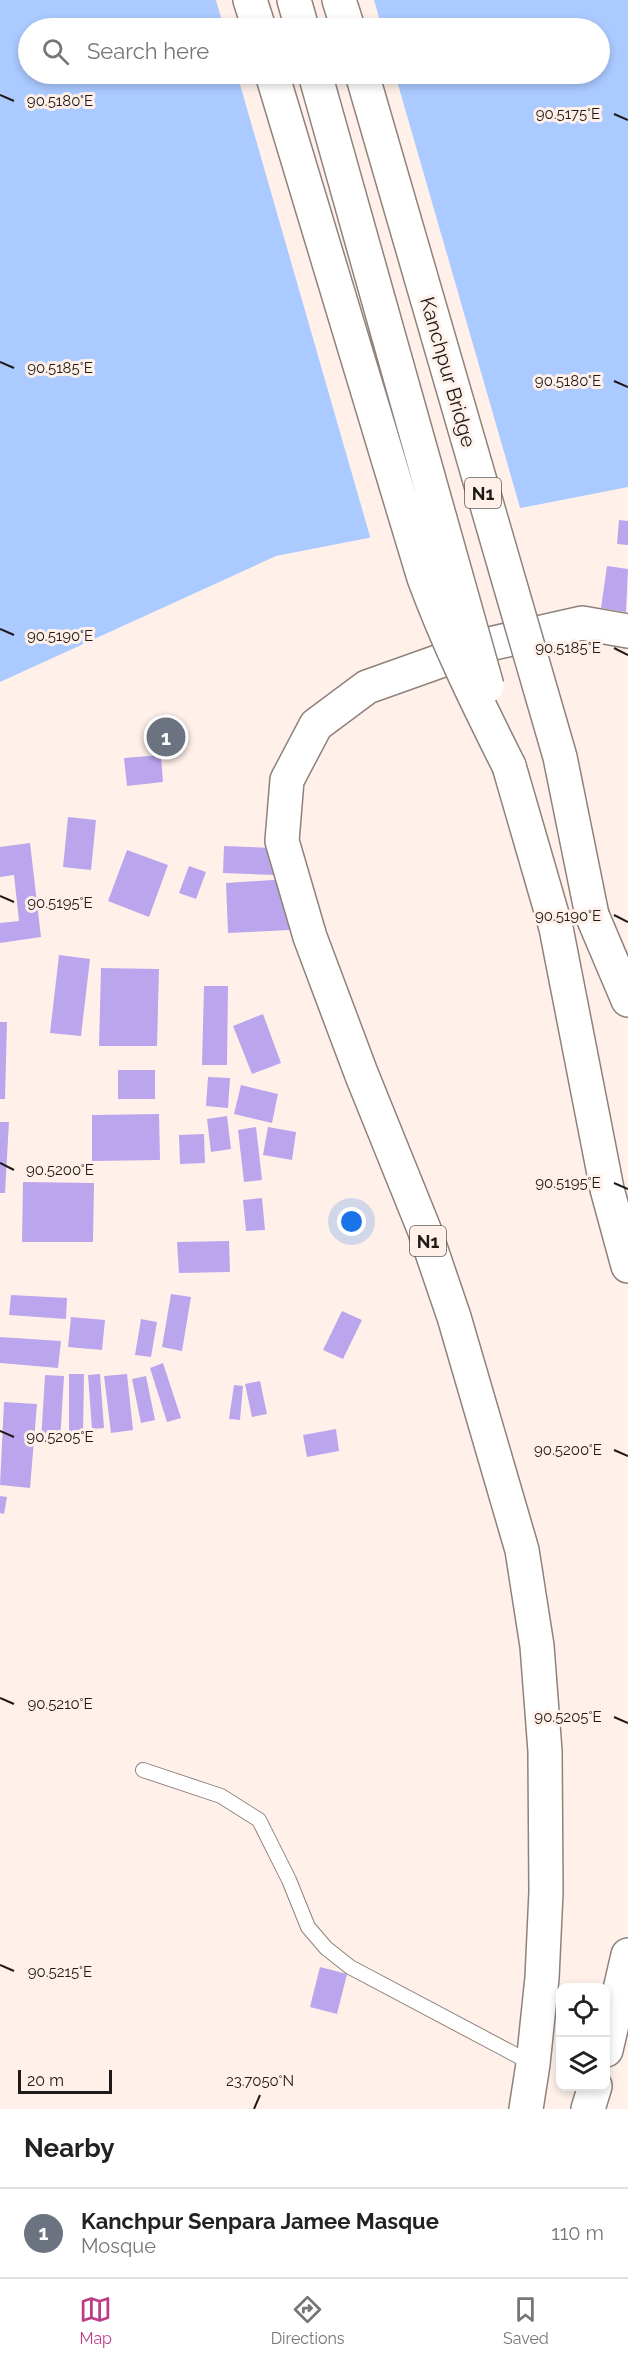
<!DOCTYPE html>
<meta charset="utf-8">
<style>
:root{--surface:#fff;--page:#f6f6f6;--text:#222;--muted:#767676;--line:#e0e0e0;--accent:#bd3c86}
body{margin:0;font-family:Raleway,sans-serif;background:var(--page);color:var(--text)}
.controls{position:absolute;right:18px;bottom:18px;display:grid;overflow:hidden;border-radius:12px;box-shadow:0 3px 9px #0003}
.controls button{width:54px;height:54px;display:grid;place-items:center;padding:0;border:0;border-bottom:2px solid var(--line);background:var(--surface);color:var(--text);font:30px sans-serif}
.scale{position:absolute;left:18px;bottom:15px;width:94px;box-sizing:border-box;padding-left:6px;border:3px solid #1f1a18;border-top:0;font-size:16px;line-height:21px;white-space:nowrap;color:#1f1a18;-webkit-text-stroke:4px #fff1ea;paint-order:stroke}
.you{position:absolute;left:352px;top:1222px;width:21px;height:21px;margin:-15px;border:4px solid #fff;border-radius:50%;background:#1a73e8;box-shadow:0 0 0 9px #1a73e833}
.badge{display:grid;place-items:center;width:39px;height:39px;border-radius:50%;background:var(--accent);color:#fff;font-size:20px;font-weight:700}
.pin{position:absolute;translate:-50% -50%;border:3px solid #fff;box-shadow:0 2px 6px #0006}
.list{margin:0;padding:0;list-style:none}
h2{display:flex;justify-content:space-between;align-items:center;height:78px;margin:0;padding:0 24px;font-size:26px}
h2 small{font-size:20px;font-weight:400;color:var(--muted)}
.list li{display:grid;grid-template-columns:39px 1fr auto;gap:18px;align-items:center;box-sizing:border-box;height:90px;padding:0 24px;border-top:2px solid var(--line)}
.list b{display:block;font-size:22px;white-space:nowrap}
.list p{margin:0;font-size:20px;white-space:nowrap;color:var(--muted)}
.list em{font-size:20px;font-style:normal;color:var(--muted)}
.icon{flex:none;width:33px;height:33px;fill:none;stroke:currentColor;stroke-width:2;stroke-linecap:round;stroke-linejoin:round}
.map{position:relative;flex:none;width:628px;height:2109px;overflow:hidden}
.search{position:absolute;background:var(--surface);box-shadow:0 3px 9px #0003;left:18px;right:18px;top:18px;height:66px;display:flex;align-items:center;gap:15px;box-sizing:border-box;padding:0 21px;border-radius:33px;color:var(--muted);font-size:22px}
.sheet{height:168px;background:var(--surface)}
nav{display:flex;justify-content:space-around;align-items:center;box-sizing:border-box;height:84px;border-top:2px solid var(--line);background:var(--surface);font-size:16px;color:var(--muted)}
nav a{display:grid;justify-items:center;gap:3px}
nav .on{color:var(--accent)}
.map>svg:first-child{display:block}
</style>
<div class="map">
<svg width="628" height="2109" viewBox="0 0 628 2109">
<rect width="100%" height="100%" fill="#fff1ea"/>
<path fill="#abcaff" fill-rule="evenodd" d="M0 0H628V487L276 556 0 682ZM28 28H600V74H28Z"/>
<path fill="#fff1ea" d="M216 0H374L382 28H224Z
M237 74H395L521 511 371 540Z"/>
<path fill="#bba6ed" d="M619 520 628 521V545L617 544Z
M607 566 628 569 626 612 601 608Z
M186 725 185 739 149 747 147 735Z
M161 755 163 782 127 786 124 758Z
M68 817 96 820 91 870 63 867Z
M30 843 41 937 0 943V923L19 921 14 875 0 877V847Z
M224 846 277 848 276 875 223 873Z
M127 850 168 865 149 917 108 901Z
M189 866 206 872 196 899 179 893Z
M287 879 290 930 228 933 226 883Z
M59 955 90 959 81 1036 50 1033Z
M101 968 159 969 157 1046H99Z
M204 986H228L227 1065H202Z
M263 1014 281 1063 252 1074 233 1026Z
M0 1022H7L5 1099H0Z
M118 1070H155V1099H118Z
M208 1077 230 1078 228 1108 206 1106Z
M241 1085 278 1094 272 1123 234 1114Z
M159 1114 160 1160 92 1161V1115Z
M227 1116 231 1149 211 1152 207 1119Z
M0 1122H9L5 1193H0Z
M256 1127 262 1180 244 1182 238 1130Z
M268 1127 296 1132 292 1160 263 1155Z
M204 1134 205 1163 180 1164 179 1135Z
M23 1182 94 1183 93 1242H22Z
M262 1198 265 1230 246 1231 243 1200Z
M229 1241 230 1272 179 1273 177 1242Z
M171 1294 191 1297 182 1351 162 1347Z
M11 1295 67 1298 66 1319 9 1315Z
M342 1311 362 1320 343 1359 323 1350Z
M71 1317 105 1320 102 1350 68 1347Z
M141 1319 157 1322 151 1357 135 1355Z
M0 1337 61 1341 58 1368 0 1363Z
M163 1363 181 1418 167 1422 150 1368Z
M69 1374H84L83 1435H69Z
M100 1374 104 1428 92 1429 88 1375Z
M127 1374 133 1430 111 1433 104 1376Z
M45 1375 64 1376 60 1442 41 1441Z
M146 1376 155 1420 141 1423 132 1379Z
M260 1381 267 1414 252 1417 245 1384Z
M234 1385 243 1386 240 1420 229 1419Z
M4 1402 37 1404 30 1488 0 1485Z
M336 1429 339 1451 307 1457 303 1435Z
M0 1496 7 1497 4 1514 0 1513Z
M320 1967 347 1974 337 2014 310 2007Z"/>
<g fill="none" stroke-linecap="round" stroke-linejoin="round">
<g stroke="#8e827b" stroke-width="16">
<path id="lane" d="M143 1770 221 1796 259 1820 289 1880 308 1927 326 1948 350 1967 533 2064"/>
</g>
<g stroke="#8e827b" stroke-width="36">
<path id="highway" d="M250 0 259 28
M294 0 302 28
M339 0 348 28
M509 766 556 928 607 1189 628 1266
M592 915 628 1000
M606 2050 628 1955
M526 2109 533 2064 542 1978 546 1892 545 1751 537 1646 522 1550 454 1317 424 1229 361 1073 310 937 282 841 287 780 316 725 367 687 485 645 582 623 628 631
M588 2109 595 2086"/>
</g>
<use href="#lane" stroke="#fff" stroke-width="14"/>
<use href="#highway" stroke="#fff" stroke-width="33"/>
<g stroke="#8e827b" stroke-width="36" stroke-linecap="butt">
<path id="highway-bridge" d="M272 74 424 578C448 643 478 704 509 766
M315 74 487 686
M362 74 560 757 592 915"/>
</g>
<use href="#highway-bridge" stroke="#fff" stroke-width="33"/>
</g>
<path fill="none" stroke="#1f1a18" stroke-width="2" d="M0 95 14 101M614 114 628 120M0 362 14 368M614 381 628 387M0 629 14 635M614 648 628 655M0 896 14 902M614 915 628 922M0 1163 14 1170M614 1183 628 1189M0 1431 14 1437M614 1450 628 1456M0 1698 14 1704M614 1717 628 1723M0 1965 14 1971M254 2109 260 2095"/>
<g text-anchor="middle" dominant-baseline="central" stroke-width="6" stroke-linejoin="round" paint-order="stroke">
<g fill="#fff1ea" stroke="#625a57" stroke-width="1.5">
<rect x="465" y="478" width="36" height="30" rx="4.5"/>
<rect x="410" y="1226" width="36" height="30" rx="4.5"/>
</g>
<g font-size="18" font-weight="bold" fill="#1f1a18">
<text x="483" y="493">N1</text>
<text x="428" y="1241">N1</text>
</g>
<g font-size="20" fill="#1f1a18" stroke="#fff1ea">
<text transform="translate(448 372) rotate(74)">Kanchpur Bridge</text>
</g>
</g>
<g font-size="15" text-anchor="middle" fill="#1f1a18" stroke="#fff1ea" stroke-width="6" stroke-linejoin="round" paint-order="stroke">
<text x="60" y="106">90.5180°E</text>
<text x="568" y="119">90.5175°E</text>
<text x="60" y="373">90.5185°E</text>
<text x="568" y="386">90.5180°E</text>
<text x="60" y="641">90.5190°E</text>
<text x="568" y="653">90.5185°E</text>
<text x="60" y="908">90.5195°E</text>
<text x="568" y="921">90.5190°E</text>
<text x="60" y="1175">90.5200°E</text>
<text x="568" y="1188">90.5195°E</text>
<text x="60" y="1442">90.5205°E</text>
<text x="568" y="1455">90.5200°E</text>
<text x="60" y="1709">90.5210°E</text>
<text x="568" y="1722">90.5205°E</text>
<text x="60" y="1977">90.5215°E</text>
<text x="260" y="2086">23.7050°N</text>
</g>
</svg>
<div class="controls">
<button><svg class="icon" aria-label="locate" viewBox="0 0 24 24"><circle cx="12" cy="12" r="6"/><path d="M12 2v4M12 18v4M2 12h4M18 12h4"/></svg></button>
<button><svg class="icon" aria-label="layers" viewBox="0 0 24 24"><path d="M12 4l9 5-9 5-9-5zM3 14l9 5 9-5"/></svg></button>
</div>
<div class="scale">20 m</div>
<div class="you"></div>
<div class="pin badge" style="left:166px;top:737px;background:#6b7280">1</div>
<div class="search"><svg class="icon" aria-label="search" viewBox="0 0 24 24"><circle cx="10" cy="10" r="6"/><path d="M15 15l6 6"/></svg>Search here</div>
</div>
<section class="sheet">
<h2>Nearby<small></small></h2>
<ul class="list">
<li><span class="badge" style="background:#6b7280">1</span><div><b>Kanchpur Senpara Jamee Masque</b><p>Mosque</p></div><em>110 m</em></li>
</ul>
</section>
<nav>
<a class="on"><svg class="icon" aria-label="map" viewBox="0 0 24 24"><path d="M3 6l6-2 6 2 6-2v14l-6 2-6-2-6 2zM9 4v14M15 6v14"/></svg>Map</a>
<a><svg class="icon" aria-label="directions" viewBox="0 0 24 24"><path d="M12 3l9 9-9 9-9-9zM9 14v-3h6M13 9l2 2-2 2"/></svg>Directions</a>
<a><svg class="icon" aria-label="saved" viewBox="0 0 24 24"><path d="M7 4h10v16l-5-4-5 4z"/></svg>Saved</a>
</nav>
